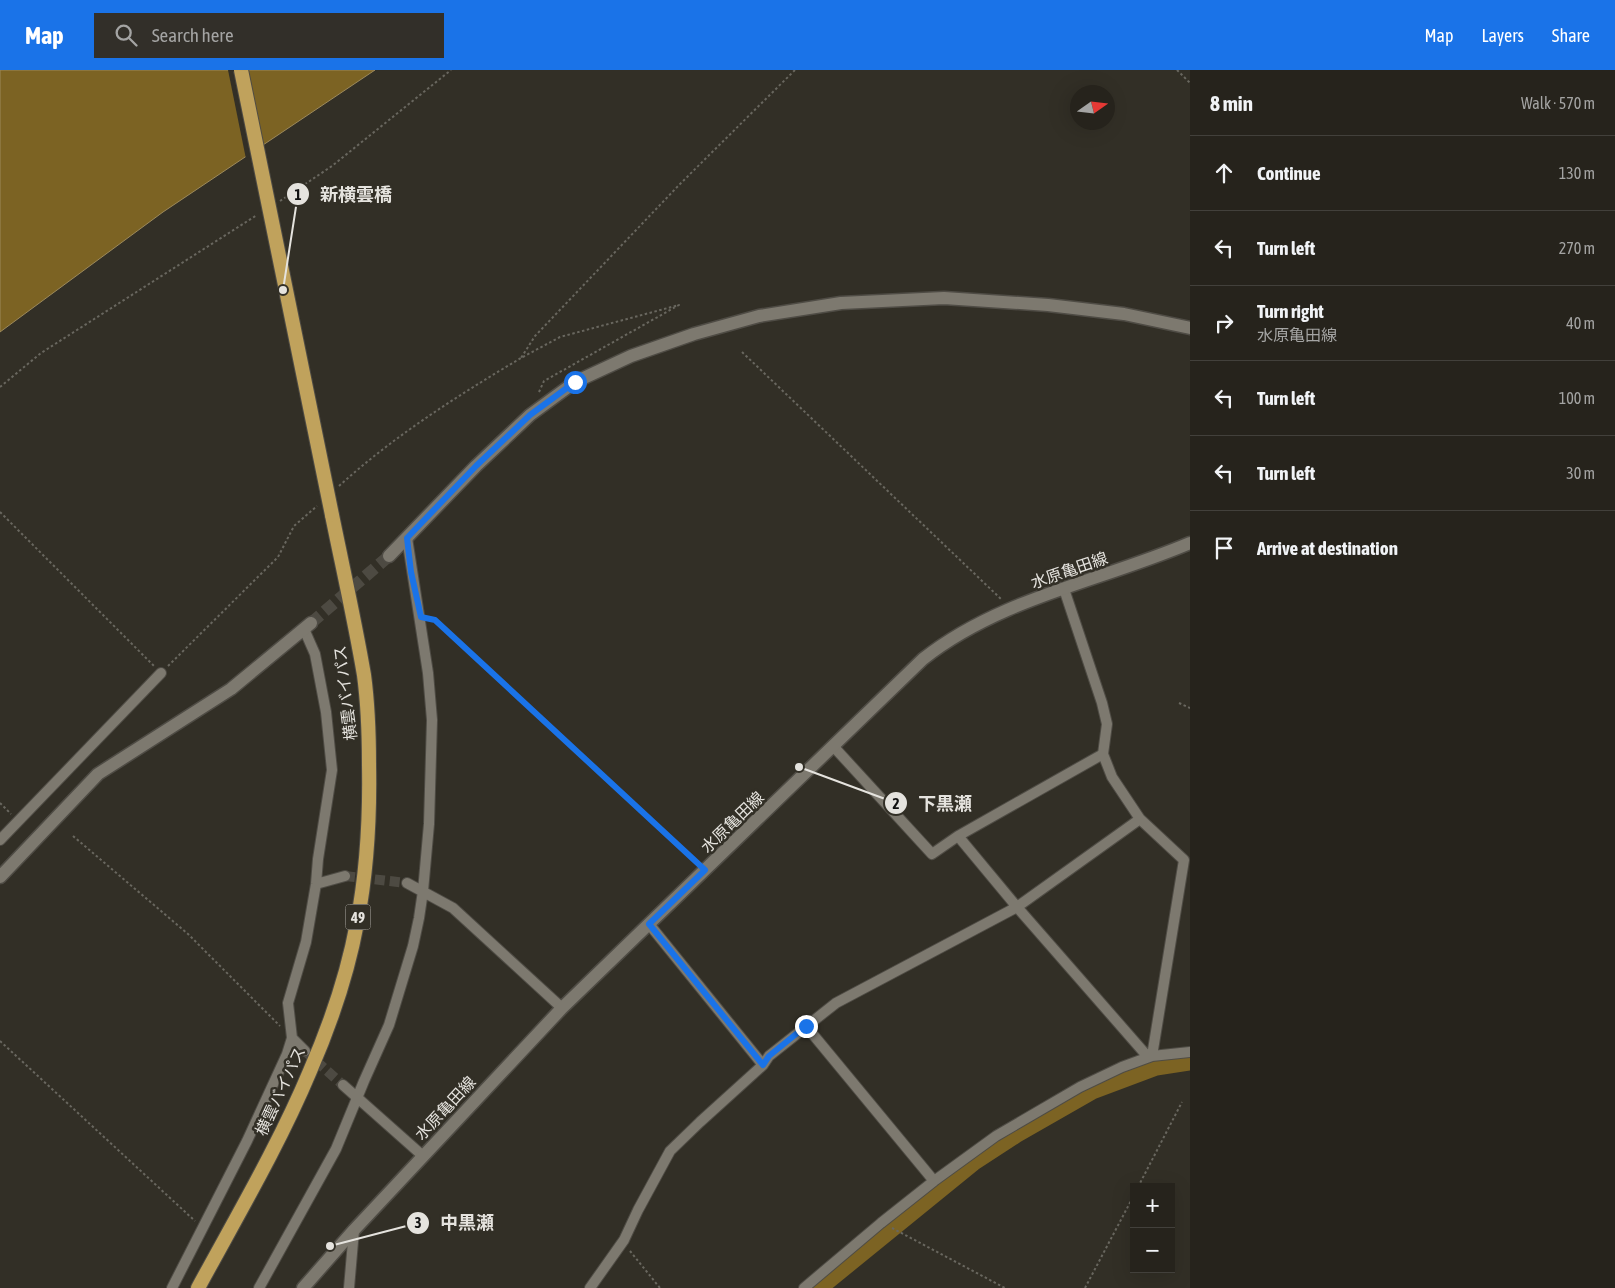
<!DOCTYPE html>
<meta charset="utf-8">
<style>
:root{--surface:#26231c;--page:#322f29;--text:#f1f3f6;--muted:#a4a4a3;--line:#42403b;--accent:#1a73e8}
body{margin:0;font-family:"Asap Condensed","Noto Sans JP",sans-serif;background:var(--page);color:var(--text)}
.controls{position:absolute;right:15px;bottom:15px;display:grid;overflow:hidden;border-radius:0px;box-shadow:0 5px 20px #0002}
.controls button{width:45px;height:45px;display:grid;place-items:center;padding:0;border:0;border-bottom:1px solid var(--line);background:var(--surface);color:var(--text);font:25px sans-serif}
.compass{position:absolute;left:1070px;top:15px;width:45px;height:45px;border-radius:50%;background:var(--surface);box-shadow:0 5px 20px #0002;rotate:76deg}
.stop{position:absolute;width:15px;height:15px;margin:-11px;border:4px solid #1a73e8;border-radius:50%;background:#fff}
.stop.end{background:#1a73e8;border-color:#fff;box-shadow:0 1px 5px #0008}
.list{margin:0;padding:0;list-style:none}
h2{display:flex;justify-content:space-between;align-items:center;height:65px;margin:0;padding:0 20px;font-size:21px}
h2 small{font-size:16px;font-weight:400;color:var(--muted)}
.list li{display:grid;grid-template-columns:32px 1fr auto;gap:15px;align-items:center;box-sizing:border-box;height:75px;padding:0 20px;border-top:1px solid var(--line)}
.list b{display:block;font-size:19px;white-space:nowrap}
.list p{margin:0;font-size:16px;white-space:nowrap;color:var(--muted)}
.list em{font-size:16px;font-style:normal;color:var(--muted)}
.icon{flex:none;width:28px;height:28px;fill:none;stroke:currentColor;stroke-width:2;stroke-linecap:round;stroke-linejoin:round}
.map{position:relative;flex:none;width:1190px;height:1218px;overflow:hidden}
header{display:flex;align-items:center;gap:30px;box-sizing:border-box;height:70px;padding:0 25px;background:var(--accent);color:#fff}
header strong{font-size:24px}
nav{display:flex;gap:28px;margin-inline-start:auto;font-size:18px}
.search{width:350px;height:45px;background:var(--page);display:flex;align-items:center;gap:12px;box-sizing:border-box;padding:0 18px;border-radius:0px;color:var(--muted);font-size:19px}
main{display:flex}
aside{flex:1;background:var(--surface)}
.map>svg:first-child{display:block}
</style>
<header>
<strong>Map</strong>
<div class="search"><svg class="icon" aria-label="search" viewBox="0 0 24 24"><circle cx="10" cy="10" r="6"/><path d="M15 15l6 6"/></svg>Search here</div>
<nav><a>Map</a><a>Layers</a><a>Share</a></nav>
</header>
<main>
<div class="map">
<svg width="1190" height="1218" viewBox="0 0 1190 1218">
<rect width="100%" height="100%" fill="#322f26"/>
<path fill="#7c6323" stroke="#9c895b" d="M0 0H375L163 142 0 262Z"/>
<path fill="#322f26" d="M228 0H248L264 78 246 89Z"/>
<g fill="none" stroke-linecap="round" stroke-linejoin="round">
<path stroke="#7c6323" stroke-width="21" d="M816 1218 972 1091 1015 1063 1092 1019 1156 995 1190 990"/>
<path stroke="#4d4a42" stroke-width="10" stroke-dasharray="10 5" stroke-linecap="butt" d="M345 806 407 813
M305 981 343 1015"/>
<path stroke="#4d4a42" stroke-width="12" stroke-dasharray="12 6" stroke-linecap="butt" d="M311 553 389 486"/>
<g stroke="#4f4c45" stroke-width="12">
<path id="minor" d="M1064 519 1102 633 1107 654 1103 684 1112 707 1140 749 1184 790 1152 986
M833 676 932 784 958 766 1103 684
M958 766 1017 837 1148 987
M0 770 161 603
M407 813 453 838 562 938
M316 814 345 806
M649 854 763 995
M806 956 934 1111
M292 968 305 981
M343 1015 423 1086
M172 1218 247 1071 287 984 292 968 288 933 306 872 316 814 318 789 332 700 326 642 315 584 304 559
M259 1218 336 1079 364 1011 389 955 413 876 419 848 423 821 429 754 432 650 428 603 407 468
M349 1218 354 1160
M590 1218 624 1170 638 1140 670 1081 700 1052 763 995 769 986 836 933 1017 837 1140 749
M804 1218 881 1153 934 1111 996 1066 1080 1017 1122 997 1152 986 1190 982"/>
</g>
<g stroke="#4f4c45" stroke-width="15">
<path id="tertiary" d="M389 486 476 396 530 345 575 312 631 286 694 264 759 246 841 233 944 228 1048 235 1124 244 1190 258
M0 807 98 704 231 619 311 553"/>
</g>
<g stroke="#4f4c45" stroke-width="15">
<path id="secondary" d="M303 1218 354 1160 562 938 923 589C1000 528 1101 511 1190 473"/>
</g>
<g stroke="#4f4c45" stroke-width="16">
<path id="trunk" d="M198 1218C237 1146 279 1075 310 1001 330 955 348 902 357 853 367 801 370 748 369 695 369 665 368 635 364 605 355 552 343 499 332 445"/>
</g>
<path stroke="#69675f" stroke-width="2" stroke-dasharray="2.5 2.5" stroke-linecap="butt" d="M1177 0 1190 13
M280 131 332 96 451 0
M742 282 1001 529
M0 317 41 283 257 145
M539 322 544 311 679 235 560 267 521 288 535 266 680 114 795 0
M339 416C394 366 457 326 521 288
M0 442 154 596
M430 549 435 550 696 791
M168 596 278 487 294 456 317 436
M1179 633 1190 638
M0 733 11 744
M73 766 188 864 280 956
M0 971 195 1151
M1138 1117 1182 1032
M892 1158 1005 1218
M630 1181 660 1218
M1085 1218 1134 1125"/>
<use href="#minor" stroke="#7d796f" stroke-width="10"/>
<use href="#tertiary" stroke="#7d796f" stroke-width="12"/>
<use href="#secondary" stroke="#7d796f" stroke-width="12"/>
<use href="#trunk" stroke="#c0a25c" stroke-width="14"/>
<g stroke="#4f4c45" stroke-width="16" stroke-linecap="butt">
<path id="trunk-bridge" d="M241 0 332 445"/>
</g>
<use href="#trunk-bridge" stroke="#c0a25c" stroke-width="14"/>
</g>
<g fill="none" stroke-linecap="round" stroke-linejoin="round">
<path stroke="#1a73e8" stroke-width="6" d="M575 312 530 345 476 396 407 468 411 502 421 547 435 550 705 800 649 854 763 995 769 986 806 956"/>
</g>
<g text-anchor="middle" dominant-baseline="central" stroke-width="5" stroke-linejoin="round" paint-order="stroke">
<rect fill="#322f26" stroke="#afada7" stroke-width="1" x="345.5" y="834.5" width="25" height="25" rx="4"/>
<g font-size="15" font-weight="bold" fill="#e5e3de">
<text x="358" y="847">49</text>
</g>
<g font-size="16" fill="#e5e3de" stroke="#322f26">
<text transform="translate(1069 500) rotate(-19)">水原亀田線</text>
<text transform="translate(345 623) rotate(-97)">横雲バイパス</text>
<text transform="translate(732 752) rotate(-44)">水原亀田線</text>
<text transform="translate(280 1021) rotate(-65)">横雲バイパス</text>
<text transform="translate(445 1038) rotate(-47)">水原亀田線</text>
</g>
</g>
<path fill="none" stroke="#e5e3de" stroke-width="2" d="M283 220L298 124M799 697L896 733M330 1176L418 1153"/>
<g fill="#e5e3de" stroke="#322f26" stroke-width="2">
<circle cx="283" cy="220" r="5"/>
<circle cx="799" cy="697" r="5"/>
<circle cx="330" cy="1176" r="5"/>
<circle cx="298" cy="124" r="12"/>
<circle cx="896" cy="733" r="12"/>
<circle cx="418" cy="1153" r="12"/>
</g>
<g font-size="15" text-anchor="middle" font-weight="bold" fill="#111">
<text x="298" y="130">1</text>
<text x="896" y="739">2</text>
<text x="418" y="1158">3</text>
</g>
<g font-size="18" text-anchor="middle" font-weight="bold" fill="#e5e3de" stroke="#322f26" stroke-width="5" stroke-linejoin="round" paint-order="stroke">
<text x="356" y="131">新横雲橋</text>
<text x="945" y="740">下黒瀬</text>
<text x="467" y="1159">中黒瀬</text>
</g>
</svg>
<div class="controls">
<button>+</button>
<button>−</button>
</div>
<svg class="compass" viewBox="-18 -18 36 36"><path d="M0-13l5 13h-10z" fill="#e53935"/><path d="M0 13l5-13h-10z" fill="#a4a4a3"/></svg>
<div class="stop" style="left:575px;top:312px"></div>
<div class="stop end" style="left:806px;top:956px"></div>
</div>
<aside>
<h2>8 min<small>Walk · 570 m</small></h2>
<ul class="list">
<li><svg class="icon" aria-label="ahead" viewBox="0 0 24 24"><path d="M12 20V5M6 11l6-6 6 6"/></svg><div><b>Continue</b></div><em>130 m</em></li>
<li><svg class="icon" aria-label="left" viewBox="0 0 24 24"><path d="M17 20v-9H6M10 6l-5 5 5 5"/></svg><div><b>Turn left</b></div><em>270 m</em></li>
<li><svg class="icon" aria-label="right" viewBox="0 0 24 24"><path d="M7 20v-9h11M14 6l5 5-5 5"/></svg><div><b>Turn right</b><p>水原亀田線</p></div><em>40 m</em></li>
<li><svg class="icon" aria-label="left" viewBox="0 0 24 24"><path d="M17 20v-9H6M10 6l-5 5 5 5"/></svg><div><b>Turn left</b></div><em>100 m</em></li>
<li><svg class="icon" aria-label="left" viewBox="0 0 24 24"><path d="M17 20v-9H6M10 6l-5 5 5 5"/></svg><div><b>Turn left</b></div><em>30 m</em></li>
<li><svg class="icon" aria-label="arrive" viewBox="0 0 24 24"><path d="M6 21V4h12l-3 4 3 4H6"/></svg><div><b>Arrive at destination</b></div></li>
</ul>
</aside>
</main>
